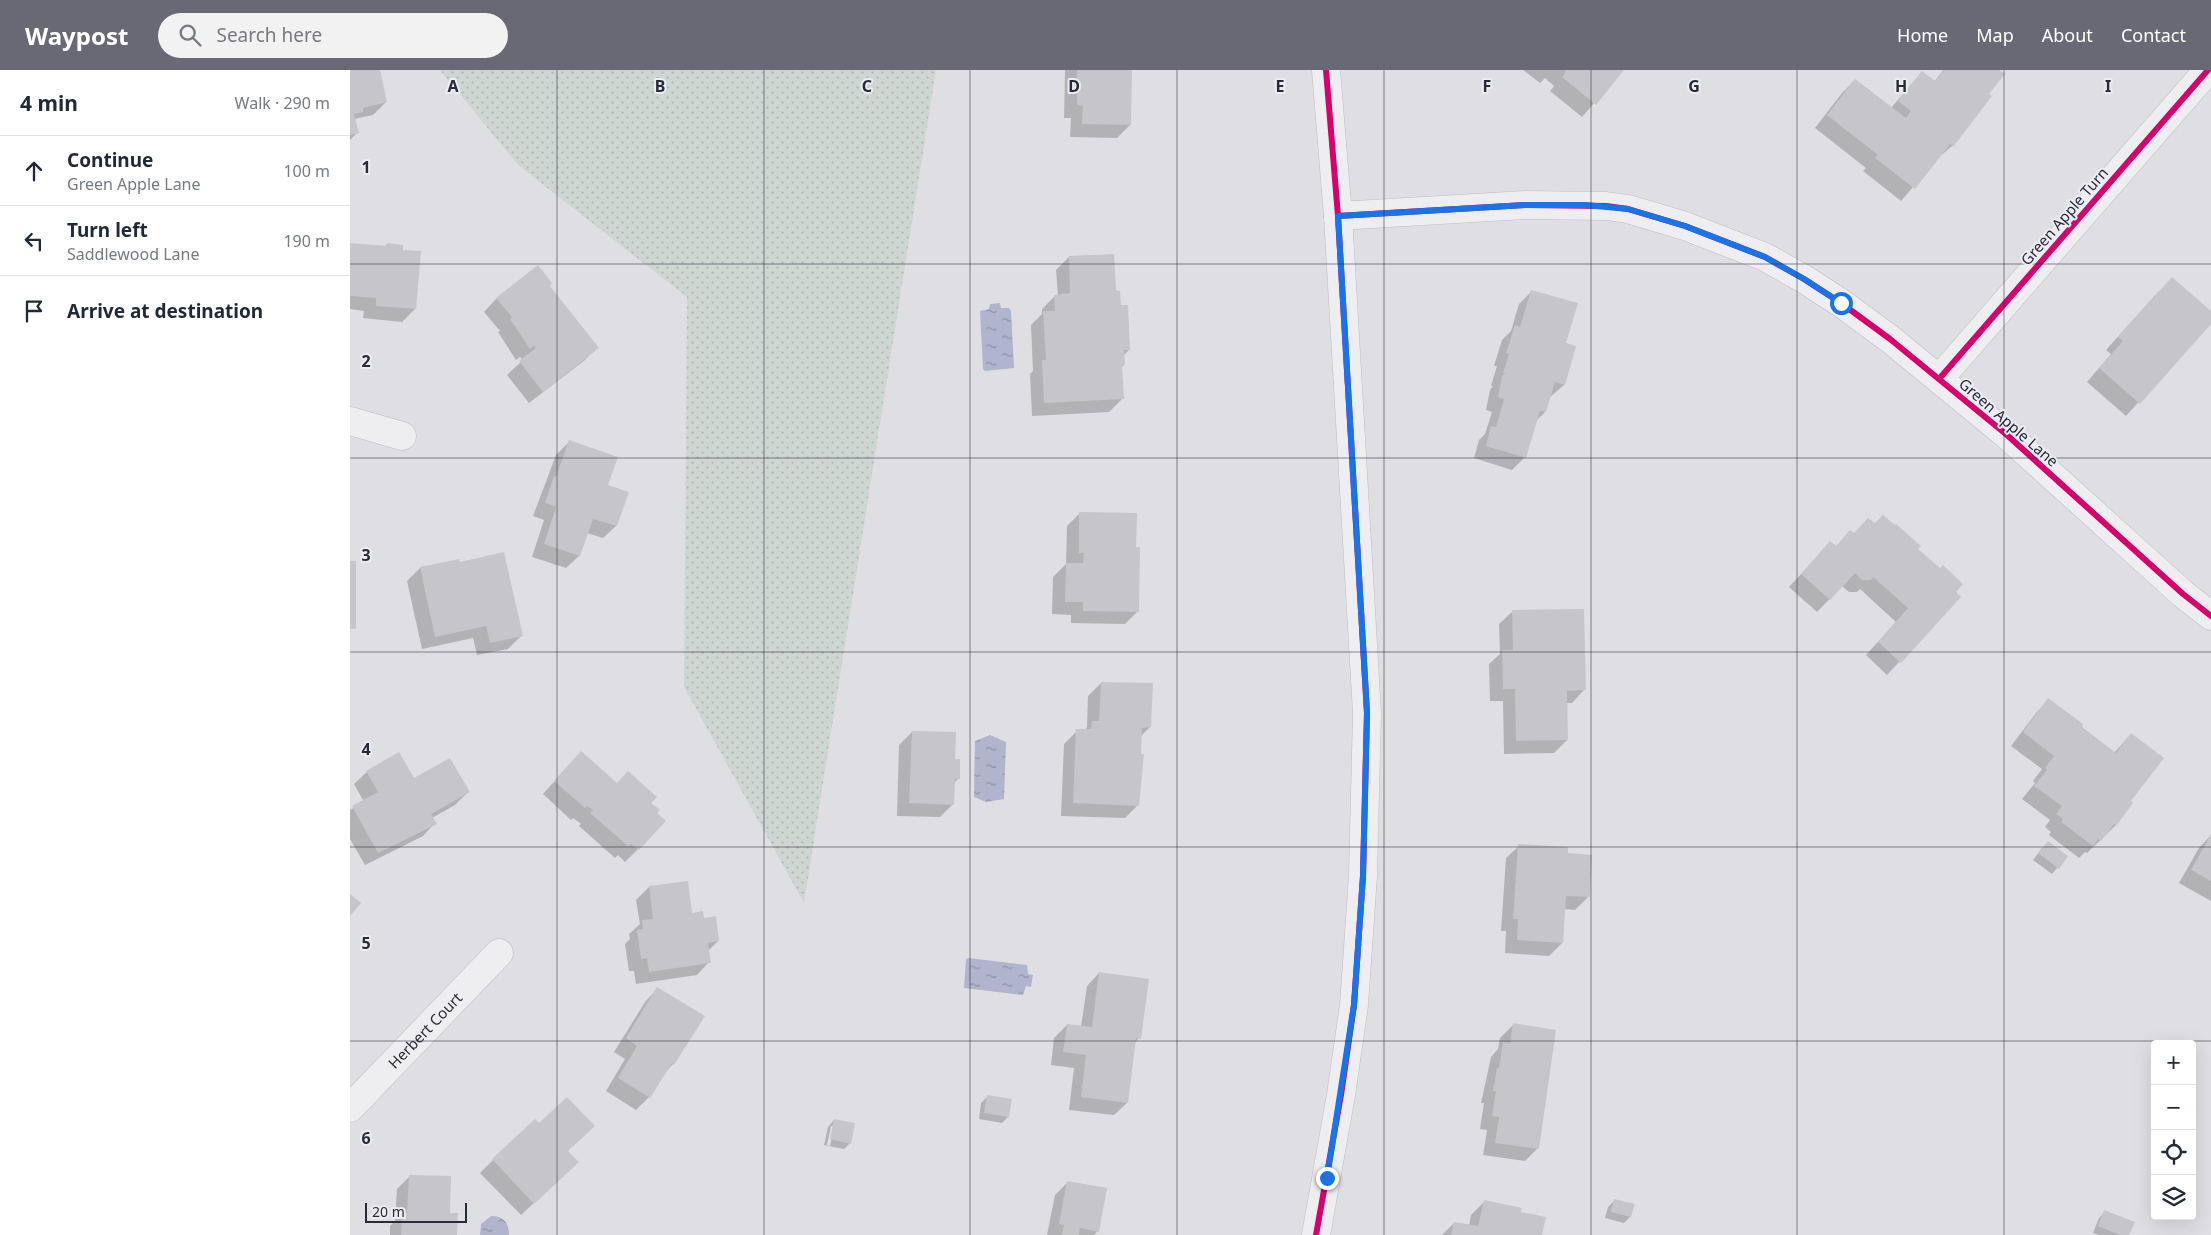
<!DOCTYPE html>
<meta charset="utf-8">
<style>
:root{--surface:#fff;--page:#f2f2f3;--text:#1f2937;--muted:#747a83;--line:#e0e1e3;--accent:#686975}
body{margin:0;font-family:"Noto Sans",sans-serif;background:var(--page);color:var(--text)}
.controls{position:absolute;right:15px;bottom:15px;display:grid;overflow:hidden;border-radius:5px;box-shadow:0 5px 20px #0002}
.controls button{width:45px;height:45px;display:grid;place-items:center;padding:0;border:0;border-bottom:1px solid var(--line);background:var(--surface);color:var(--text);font:25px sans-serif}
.scale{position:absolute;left:15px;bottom:12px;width:102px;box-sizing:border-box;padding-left:5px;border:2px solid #28293a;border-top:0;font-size:14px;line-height:18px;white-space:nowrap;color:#28293a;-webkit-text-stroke:4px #ecedf3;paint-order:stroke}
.stop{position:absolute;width:15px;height:15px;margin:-11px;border:4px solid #1a73e8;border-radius:50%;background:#fff}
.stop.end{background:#1a73e8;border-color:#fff;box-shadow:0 1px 5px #0008}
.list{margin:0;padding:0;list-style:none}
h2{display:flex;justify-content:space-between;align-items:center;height:65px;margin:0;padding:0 20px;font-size:21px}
h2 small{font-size:16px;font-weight:400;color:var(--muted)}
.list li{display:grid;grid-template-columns:32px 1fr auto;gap:15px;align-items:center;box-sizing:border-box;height:70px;padding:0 20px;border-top:1px solid var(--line)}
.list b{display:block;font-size:19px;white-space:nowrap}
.list p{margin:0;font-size:16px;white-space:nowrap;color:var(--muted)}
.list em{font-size:16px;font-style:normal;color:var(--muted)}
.icon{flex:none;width:28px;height:28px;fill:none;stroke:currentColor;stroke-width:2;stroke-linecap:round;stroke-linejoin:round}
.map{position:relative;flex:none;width:1861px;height:1165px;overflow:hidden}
header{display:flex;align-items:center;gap:30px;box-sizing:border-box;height:70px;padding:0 25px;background:var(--accent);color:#fff}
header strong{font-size:24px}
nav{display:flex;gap:28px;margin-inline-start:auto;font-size:18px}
.search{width:350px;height:45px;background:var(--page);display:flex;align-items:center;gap:12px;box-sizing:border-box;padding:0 18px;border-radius:28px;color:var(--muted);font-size:19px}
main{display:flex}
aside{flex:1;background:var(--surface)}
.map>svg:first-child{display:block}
</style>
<header>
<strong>Waypost</strong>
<div class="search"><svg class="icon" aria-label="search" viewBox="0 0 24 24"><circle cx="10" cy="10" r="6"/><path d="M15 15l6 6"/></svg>Search here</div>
<nav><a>Home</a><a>Map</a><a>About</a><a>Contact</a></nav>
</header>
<main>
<aside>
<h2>4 min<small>Walk · 290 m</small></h2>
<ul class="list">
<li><svg class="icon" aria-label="ahead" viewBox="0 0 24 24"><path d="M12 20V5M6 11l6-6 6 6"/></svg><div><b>Continue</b><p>Green Apple Lane</p></div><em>100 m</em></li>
<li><svg class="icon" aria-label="left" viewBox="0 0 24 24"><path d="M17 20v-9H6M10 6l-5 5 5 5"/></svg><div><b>Turn left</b><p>Saddlewood Lane</p></div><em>190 m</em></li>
<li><svg class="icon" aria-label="arrive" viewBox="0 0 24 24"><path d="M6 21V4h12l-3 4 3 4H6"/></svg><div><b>Arrive at destination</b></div></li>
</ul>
</aside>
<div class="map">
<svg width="1861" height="1165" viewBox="0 0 1861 1165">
<defs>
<pattern id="green-dots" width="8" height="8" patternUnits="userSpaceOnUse" patternTransform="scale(1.25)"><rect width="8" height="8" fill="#cdd6d0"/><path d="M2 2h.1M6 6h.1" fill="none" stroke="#b0b8b3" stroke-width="1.8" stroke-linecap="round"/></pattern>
<pattern id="water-ripples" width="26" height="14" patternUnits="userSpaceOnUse" patternTransform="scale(1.25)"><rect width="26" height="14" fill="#b0b4cc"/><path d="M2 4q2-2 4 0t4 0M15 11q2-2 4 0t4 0" fill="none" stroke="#8f92a7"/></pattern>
</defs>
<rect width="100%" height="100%" fill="#dfdfe3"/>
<path fill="url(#green-dots)" d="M90 0H586L454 833 334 617 337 227 168 95Z"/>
<path fill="url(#water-ripples)" d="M650 233 651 238H659L661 241 664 298 635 301 633 299 630 241 639 239 640 234Z
M640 665 656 672 654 729 636 732 624 727 625 671Z
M619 888 677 895 678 904 683 905 681 917 676 916 673 925 614 918 616 889Z
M141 1146C154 1146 159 1153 159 1165H130L131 1154Z"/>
<path fill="#0003" fill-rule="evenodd" d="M0 0H29L36 32 23 45 4 49 7 63 0 70Z
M715 0H781L780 55 767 68 720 67 721 48H714Z
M1173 0H1273L1232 47 1200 21 1204 16 1195 8 1190 13Z
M1593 0H1647L1637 24 1640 27 1602 76 1588 88 1551 131 1513 101 1516 98 1465 58 1492 23 1505 10 1541 38 1572 2 1584 12Z
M0 174 34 177 38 174 65 239 52 252 13 248 14 241 0 239Z
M719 187 765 222 779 280 773 286 774 295 771 298 772 329 759 342 682 346 680 304 683 301 681 255 692 244V239L705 226H708L706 200Z
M188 196 198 216 247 277 235 290 179 333 157 305 173 290 170 287 166 290 148 262 150 261 134 242 146 229Z
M1182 221 1215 273 1214 315 1200 327 1195 342 1186 351 1175 387 1162 400 1124 388 1129 370 1135 364 1142 342 1136 340 1140 320 1143 316H1141L1147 296H1144L1152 270 1161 261 1169 234Z
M1809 221 1861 243V252L1776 346 1737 312 1761 284 1756 280Z
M219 372 256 416 266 456 253 468 237 463 229 486 216 498 182 487 194 450 183 446 206 385Z
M730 443 785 478 788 541 775 554 721 553V545L702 544 703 507 716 494 717 456Z
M1503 464 1566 479 1609 527 1537 605 1516 585 1546 552 1510 519 1507 522H1499L1492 516 1467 542 1439 517 1468 486 1485 477Z
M108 490 109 494 171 566 158 579 127 585 123 568 72 579 57 511 70 498Z
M1162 542 1234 620 1222 633H1216L1217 670 1204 683 1154 684 1153 631H1140L1139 594 1150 584 1149 554Z
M751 613 800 657 790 667 788 735 775 748 711 746 714 674 727 661H734L737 657 738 626Z
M1698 630 1764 683 1781 664 1779 732 1766 755 1737 783 1735 782 1729 788 1699 765 1701 762 1695 757 1700 750 1672 729 1685 713 1683 711 1692 699 1661 676 1686 643Z
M562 662 604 690 609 708 603 714V734L590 747 547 746 549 675Z
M219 695 266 714 288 779 275 792 268 785 265 788 229 756 231 754 223 748 221 750 193 724Z
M17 702 63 710 118 722 105 735 82 748 85 753 73 766 15 795 0 769V740L14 732 4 714Z
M1861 765V831L1829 813 1849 778Z
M1169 776 1217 785 1238 827 1225 840 1214 839 1212 873 1199 886 1155 883 1156 861H1151L1156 788Z
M1692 778 1717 786 1702 804 1683 790Z
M299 817 341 844 353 849 368 871 358 881 359 892 347 905 286 914 284 901H279L275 874 280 869 279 864 290 854 286 830Z
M749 903 789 968 784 973 777 1033 764 1045 719 1040 724 998 701 995 704 968 717 955 731 957 737 916Z
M307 919 323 994 313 1005 299 1027 286 1040 256 1021 275 989 264 982 295 932Z
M1163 955 1188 1078 1175 1091 1133 1085 1137 1060 1130 1059 1134 1033H1131L1141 987 1148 979 1150 968Z
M637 1027 658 1047 652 1053 629 1049 631 1033Z
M484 1050 500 1073 494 1079 474 1075 478 1057ZM481 1056H484L480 1076 477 1075Z
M217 1081 214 1105 171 1145 130 1103 143 1090Z
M60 1106 98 1144 106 1165H40V1156L45 1151 47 1119Z
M718 1112 748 1161 744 1165H697L705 1125Z
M1264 1131 1280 1147 1274 1153 1255 1148 1258 1137Z
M1134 1132 1170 1143 1191 1165H1092L1104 1153 1119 1156 1121 1145Z
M1755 1142 1778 1165H1749L1743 1163 1749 1148Z"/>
<path fill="#c5c5ca" d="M0 0H30L37 32 13 38V42L4 44 9 63 0 65Z
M727 0H782L781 55 732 54 733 36 727 35Z
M1213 0H1274L1246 35 1212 7 1216 2Z
M1594 0H1649L1655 4 1639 24 1642 26 1603 77 1600 74 1565 119 1525 88 1528 85 1477 45 1505 9 1556 48 1561 41 1548 31 1572 1 1585 11Z
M0 173 37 176V173L53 175V180L71 181 66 239 26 236V228L0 226Z
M764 184 766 220 770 221 771 235H778L780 280H774L775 295 772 296 774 329 694 333 692 290H696L693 241H705L704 225 720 223 719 186Z
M188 195 202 213 200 216 249 278 193 322 169 291 186 278 184 275 180 279 160 249 162 247 146 228Z
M1822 207 1861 241V254L1790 334 1749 298 1773 271 1768 267Z
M1181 220 1228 233 1216 273 1226 276 1215 315 1205 312 1196 342 1190 341 1176 388 1136 376 1141 356 1146 357 1154 329 1148 327 1152 306 1155 303H1153L1159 284 1156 283 1165 255 1170 257Z
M219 370 268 387 258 415 279 422 267 456 243 449 230 486 194 474 206 437 195 433 204 406 206 407Z
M729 442 787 443 786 477H790L789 542 733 541V532H715L716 493H733L734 483H729Z
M1533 445 1545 455 1546 454 1571 476 1568 479 1590 498 1593 495 1613 514 1606 522 1611 527 1551 593 1528 572 1558 538 1523 507 1521 510H1512L1505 503 1480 530 1451 504 1480 471 1486 476 1500 460 1504 463 1518 448 1525 453Z
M154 482 173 566 140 573 136 556 85 567 70 497 109 489 110 492Z
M0 491H6V559H0Z
M1234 539 1236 620 1217 621 1218 670 1166 671 1165 619H1153L1152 580H1163L1162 540Z
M751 612 803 613 801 657 792 658 791 684H794L789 736 723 733 726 659H741L742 651H749Z
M1698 628 1733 654 1732 657 1766 683 1781 663 1814 688 1781 731 1783 733 1766 756 1764 754 1751 771 1748 769 1743 776 1711 752 1713 749 1706 744 1712 736 1684 716 1697 700 1695 698 1704 686 1673 662Z
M562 661 606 662 605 689H610V709H605L604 735 559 733Z
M231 681 267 713 278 701 307 727 301 733 310 740 307 743 316 751 289 780 281 774 278 776 240 743 243 740 237 736 235 738 204 711Z
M49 682 64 708 100 688 120 722 81 744 87 754 28 783 2 736 28 722 16 701Z
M1861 764V811L1841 800Z
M1698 771 1718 786 1709 799 1688 783Z
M1168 774 1218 777V783L1242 785 1240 827 1216 826 1213 873 1167 870 1168 849H1163Z
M338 811 342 843 353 841 354 848 366 846 369 871 358 873 361 893 299 902 297 888 291 889 287 860 293 859 292 850 303 849 299 816Z
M0 824 11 833 0 846Z
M749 902 799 909 791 969 786 968 778 1033 731 1027 736 985 713 982 717 954 742 957Z
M307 917 355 946 324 995 322 993 300 1028 268 1008 287 976 276 968Z
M1163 953 1206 960 1189 1079 1145 1073 1149 1047 1142 1046 1146 1021H1143L1147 998H1149L1153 972 1160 973Z
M637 1025 662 1029 659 1047 634 1043Z
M217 1027 245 1056 218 1081 229 1092 184 1134 142 1089 185 1049 189 1053Z
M484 1049 505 1053 501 1074 480 1069Z
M59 1105 101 1106 100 1143H108L107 1165H51L52 1142H57Z
M717 1111 757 1118 749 1162 730 1158 729 1165H712L714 1155 709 1154Z
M1264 1129 1285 1134 1281 1147 1261 1142Z
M1134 1130 1172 1138 1171 1142 1196 1147 1192 1165H1101L1104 1152 1128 1156Z
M1754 1140 1785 1152 1779 1165H1770L1748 1156Z"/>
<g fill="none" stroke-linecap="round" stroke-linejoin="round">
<g stroke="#bdbdc1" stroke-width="29">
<g id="minor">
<path d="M988 146 1175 135 1256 136 1278 139 1335 156 1415 187 1454 209 1491 233 1540 269 1657 365 1833 524 1861 546"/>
<path d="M1589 309 1858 0"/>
<path d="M0 351 52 366"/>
<path id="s1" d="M0 1038 149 883"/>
<path d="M966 1165 991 1025 1004 935 1013 806 1017 643 988 146 976 0"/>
</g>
</g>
<use href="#minor" stroke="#eeeef1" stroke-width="28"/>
<g stroke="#ecedf3" stroke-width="9">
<path id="cycleway" d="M988 146 1175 135 1256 136 1278 139 1335 156 1415 187 1454 209 1491 233 1540 269 1657 365 1833 524 1861 546
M1589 309 1858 0
M966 1165 991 1025 1004 935 1013 806 1017 643 988 146 976 0"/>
</g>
<use href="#cycleway" stroke="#d6006c" stroke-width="6"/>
</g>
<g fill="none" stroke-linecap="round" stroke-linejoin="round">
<path stroke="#1a73e8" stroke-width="6" d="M977 1108 1004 935 1013 806 1017 643 988 146 1175 135H1236L1278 139 1335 156 1415 187 1454 209 1491 233"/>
</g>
<path fill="none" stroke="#28293a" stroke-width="1" stroke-opacity="0.55" d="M207 0V1165M414 0V1165M620 0V1165M827 0V1165M1034 0V1165M1241 0V1165M1447 0V1165M1654 0V1165M0 194H1861M0 388H1861M0 582H1861M0 777H1861M0 971H1861"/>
<g text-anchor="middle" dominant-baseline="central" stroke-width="4" stroke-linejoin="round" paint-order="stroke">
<g font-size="15" fill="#28293a" stroke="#ecedf3">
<text transform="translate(1714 146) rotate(-49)">Green Apple Turn</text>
<text transform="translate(1659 352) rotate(41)">Green Apple Lane</text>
<text stroke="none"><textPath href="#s1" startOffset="108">Herbert Court</textPath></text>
</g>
</g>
<g font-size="16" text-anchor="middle" font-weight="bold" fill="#28293a" stroke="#ecedf3" stroke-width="4" stroke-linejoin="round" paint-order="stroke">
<text x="103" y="22">A</text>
<text x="310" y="22">B</text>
<text x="517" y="22">C</text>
<text x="724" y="22">D</text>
<text x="930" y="22">E</text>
<text x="1137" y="22">F</text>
<text x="1344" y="22">G</text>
<text x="1551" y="22">H</text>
<text x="1758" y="22">I</text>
<text x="16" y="103">1</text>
<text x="16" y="297">2</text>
<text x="16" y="491">3</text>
<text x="16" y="685">4</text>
<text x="16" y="879">5</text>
<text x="16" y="1074">6</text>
</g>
</svg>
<div class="controls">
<button>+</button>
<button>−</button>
<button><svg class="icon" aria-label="locate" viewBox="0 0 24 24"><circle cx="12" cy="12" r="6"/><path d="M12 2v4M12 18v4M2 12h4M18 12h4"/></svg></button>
<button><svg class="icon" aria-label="layers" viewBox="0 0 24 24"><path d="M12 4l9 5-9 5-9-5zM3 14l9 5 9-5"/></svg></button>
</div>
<div class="scale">20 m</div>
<div class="stop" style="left:1491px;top:233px"></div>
<div class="stop end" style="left:977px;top:1108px"></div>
</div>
</main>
